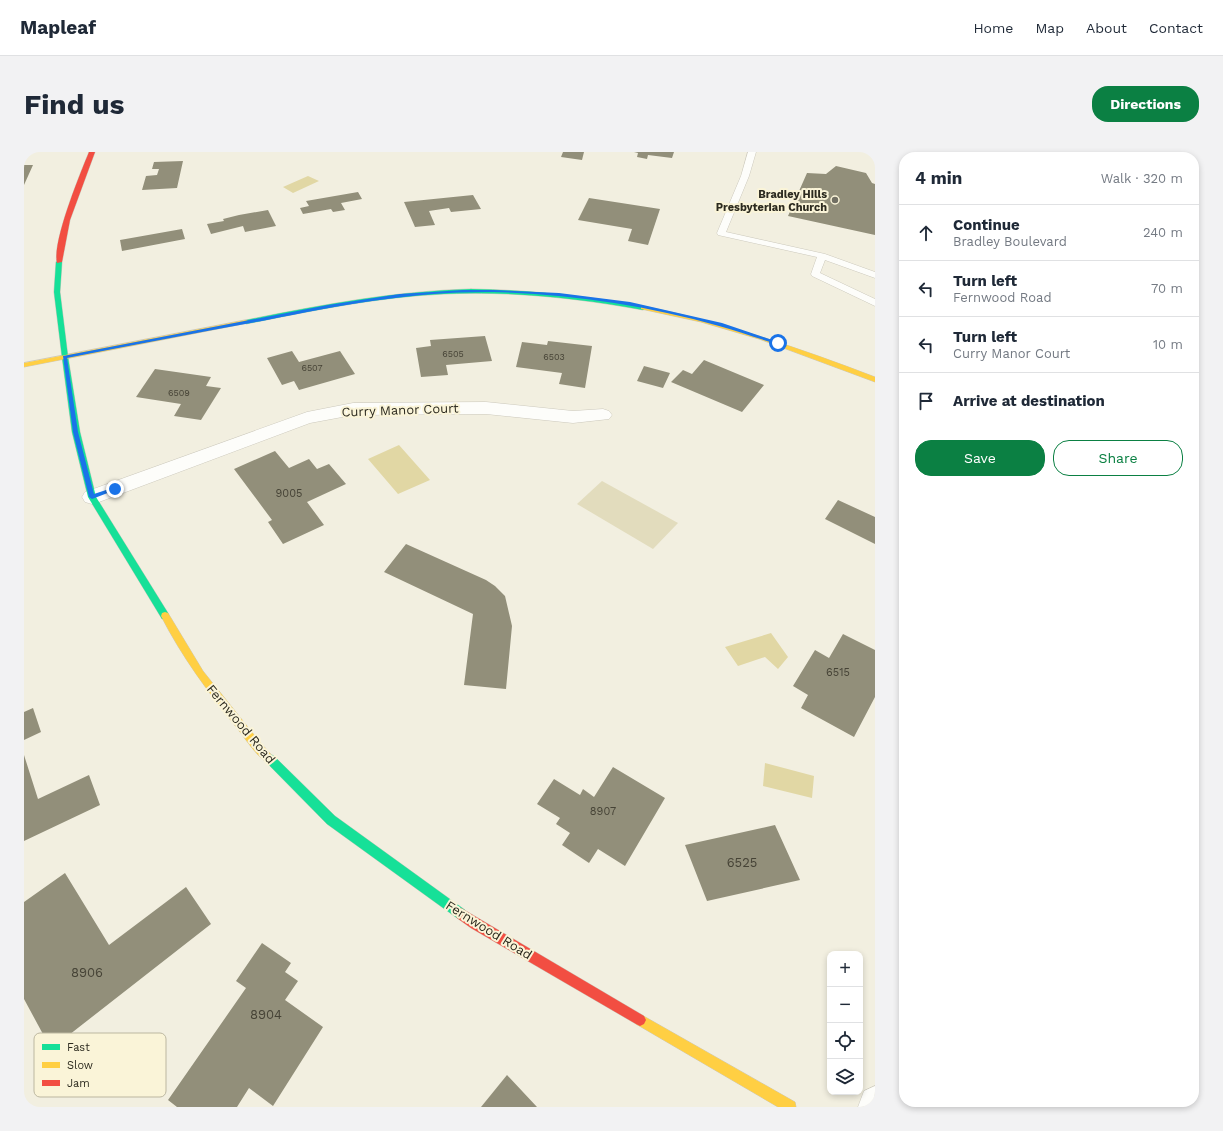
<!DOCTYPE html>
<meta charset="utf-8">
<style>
:root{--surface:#fff;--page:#f2f2f3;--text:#1f2937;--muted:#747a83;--line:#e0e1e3;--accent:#0b8043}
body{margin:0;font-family:"Work Sans",sans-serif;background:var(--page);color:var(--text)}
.controls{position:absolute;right:12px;bottom:12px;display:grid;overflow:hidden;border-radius:8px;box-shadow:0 2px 6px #0003}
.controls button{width:36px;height:36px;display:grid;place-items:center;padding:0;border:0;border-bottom:1px solid var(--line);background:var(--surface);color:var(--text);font:20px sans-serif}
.stop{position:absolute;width:12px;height:12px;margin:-9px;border:3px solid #1a73e8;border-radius:50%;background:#fff}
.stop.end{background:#1a73e8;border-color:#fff;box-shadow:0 1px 4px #0008}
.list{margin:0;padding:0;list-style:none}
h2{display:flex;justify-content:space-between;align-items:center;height:52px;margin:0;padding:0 16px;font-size:17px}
h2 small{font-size:13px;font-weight:400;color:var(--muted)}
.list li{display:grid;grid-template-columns:26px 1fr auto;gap:12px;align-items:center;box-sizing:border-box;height:56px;padding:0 16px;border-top:1px solid var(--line)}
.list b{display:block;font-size:15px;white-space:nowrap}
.list p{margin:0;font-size:13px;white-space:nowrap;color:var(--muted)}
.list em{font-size:13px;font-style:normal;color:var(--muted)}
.actions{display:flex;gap:8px;padding:12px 16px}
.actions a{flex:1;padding:9px 0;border:1px solid var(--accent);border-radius:16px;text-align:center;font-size:14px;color:var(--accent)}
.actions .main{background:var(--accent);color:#fff}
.icon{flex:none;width:22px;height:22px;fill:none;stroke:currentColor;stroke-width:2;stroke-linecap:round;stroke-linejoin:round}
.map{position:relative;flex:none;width:851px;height:955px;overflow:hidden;border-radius:16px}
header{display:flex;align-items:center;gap:24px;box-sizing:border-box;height:56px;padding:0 20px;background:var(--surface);border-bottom:1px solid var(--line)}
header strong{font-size:19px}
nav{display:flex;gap:22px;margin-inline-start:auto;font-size:14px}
.intro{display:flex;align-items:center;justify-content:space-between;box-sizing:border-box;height:96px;padding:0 24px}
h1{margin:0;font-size:28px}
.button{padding:10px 18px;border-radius:16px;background:var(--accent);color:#fff;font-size:14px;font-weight:700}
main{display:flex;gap:24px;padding:0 24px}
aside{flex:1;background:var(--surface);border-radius:16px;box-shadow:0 2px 6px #0003}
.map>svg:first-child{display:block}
</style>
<header>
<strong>Mapleaf</strong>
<nav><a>Home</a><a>Map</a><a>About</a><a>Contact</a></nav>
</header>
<div class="intro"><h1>Find us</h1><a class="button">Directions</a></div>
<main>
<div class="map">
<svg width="851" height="955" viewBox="0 0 851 955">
<rect width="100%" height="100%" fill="#f2efe0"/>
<path fill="#e2dcbd" d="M578 329 654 371 629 397 553 352Z"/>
<path fill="#e1d7a4" d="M284 24 295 29 269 41 259 35Z
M375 293 406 328 374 342 344 307Z
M747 481 764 505 754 517 741 505 714 514 701 495Z
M741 611 790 624 788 646 739 634Z"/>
<path fill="#928f7a" d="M539 0H560L558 8 537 5Z
M610 0H650L648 6 624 3 623 7 613 5 614 1Z
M159 9 153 36 118 38 122 24 133 23 135 17H128L130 10Z
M0 13H9L0 33Z
M812 14 842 21 848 31 851 32V83L764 64 783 21 802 22Z
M334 40 338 47 317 51 321 58 309 60 307 57 279 62 276 56 285 54 282 49Z
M449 43 457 57 427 60 425 56 405 59 411 73 391 75 380 50Z
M565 46 636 57 624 93 604 89 608 77 554 68Z
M244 58 252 74 221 80 219 74 187 82 183 72 200 69 199 67 215 63Z
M158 77 161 87 98 99 96 88Z
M461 184 468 209 422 213 424 223 397 225 392 196 407 194 406 188Z
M524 189 568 194 561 236 535 232 538 221 492 215 498 190 523 193Z
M268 199 275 210 316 199 331 222 275 238 270 229 258 233 243 206Z
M680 208 740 233 718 260 647 230 659 218 668 222Z
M620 214 646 221 639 236 613 229Z
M131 217 187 225 182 234 197 236 177 268 150 264 157 252 112 245Z
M251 299 265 316 285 307 293 317 305 312 322 332 283 350 300 373 259 392 244 370 248 368 210 317Z
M814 348 851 365V392L801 367Z
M382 392 462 428 471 434 481 444 488 474 482 537 440 533 449 462 360 420Z
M819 482 851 498V545L830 585 777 556 784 543 769 534 791 498 805 506Z
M9 556 17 580 0 588V560Z
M0 603 14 647 65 623 76 653 0 689Z
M589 615 641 646 601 714 574 697 565 711 538 693 546 681 532 672 536 666 513 652 530 627 556 643 559 637 570 645Z
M751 673 776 728 683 749 661 693Z
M41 721 85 793 162 735 187 772 27 897 0 847V750Z
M238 791 267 811 261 820 274 829 261 848 299 875 249 954 225 936 213 955H153L144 948 222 836 212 829Z
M483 923 513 955H457Z"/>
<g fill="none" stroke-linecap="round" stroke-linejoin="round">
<g stroke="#ccc9bd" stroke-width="1">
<path id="lane" d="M724 0H732L725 24 702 80 801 102 851 120V126L801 108 796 121 851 147V154L788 124 787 122 793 105 694 83 693 81 717 24Z"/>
</g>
<g stroke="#ccc9bd" stroke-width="1">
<path id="street" d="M462 250 549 259 579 257 585 259 588 263 585 267 549 271 462 262 329 263 286 271 75 350 68 352 61 350 58 345 61 340 283 260 329 251Z
M851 934V955H834L840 939Z"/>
</g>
<g stroke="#ccc9bd" stroke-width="1">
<path id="fast" d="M35 108 38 110 36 140 44 205 56 280 72 345 144 461 145 464 144 467H138L64 345 48 280 38 205 30 140 32 110Z
M447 137C505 138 562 144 619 154L622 156 619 158C553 146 487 139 420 142 353 145 287 159 222 172L219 170 222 168C297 153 371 139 447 137Z
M246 602 250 604 311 664 441 758 443 762 441 766 437 768 433 766 303 672 242 610 241 607 242 604Z"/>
</g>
<g stroke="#ccc9bd" stroke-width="1">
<path id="slow" d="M619 154C699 170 775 196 851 225V230L735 187 677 170 617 157V155Z
M222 168 224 169V171L0 215V211Z
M141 460 144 461 179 519 235 589 251 607 250 610 246 612C234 607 221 586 213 576 184 540 158 505 137 464L138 461Z
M616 862 771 950 772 955H754L612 872 610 868 612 864Z"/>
</g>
<g stroke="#ccc9bd" stroke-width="1">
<path id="jam" d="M65 0H71L46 68 38 110 33 111C28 90 56 22 65 0Z
M437 756 620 864 622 868 620 872 616 874 612 872 447 776 433 766 431 762 433 758Z"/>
</g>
<use href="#lane" fill="#fdfdfa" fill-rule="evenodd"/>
<use href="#street" fill="#fdfdfa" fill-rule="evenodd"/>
<use href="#fast" fill="#16e098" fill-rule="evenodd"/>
<use href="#slow" fill="#ffcf43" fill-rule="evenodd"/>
<use href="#jam" fill="#f24e42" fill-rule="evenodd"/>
</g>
<path fill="#1a73e8" d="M439 138H469L535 141 606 150 698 171 757 191 754 192C734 187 715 179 695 174 622 153 545 142 470 140 393 139 317 153 243 168 176 180 110 193 43 206L54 280 70 342 91 335 94 337 68 347 65 345 49 280 39 204 304 153 376 142Z"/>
<circle fill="#716f63" stroke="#faf4d8" stroke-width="1.5" cx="811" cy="48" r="4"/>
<g text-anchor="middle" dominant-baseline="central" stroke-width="4" stroke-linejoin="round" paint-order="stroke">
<g font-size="9" fill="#464336">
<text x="429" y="202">6505</text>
<text x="530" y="205">6503</text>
<text x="288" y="216">6507</text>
<text x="155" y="241">6509</text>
</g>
<g font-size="11" font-weight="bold" fill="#2c2a1f" stroke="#faf4d8" text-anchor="end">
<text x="803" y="42">Bradley Hills<tspan x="803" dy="13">Presbyterian Church</tspan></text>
</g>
<g font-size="11" fill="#464336">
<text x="265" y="341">9005</text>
<text x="814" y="520">6515</text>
<text x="579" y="659">8907</text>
</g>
<g font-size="13" fill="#2c2a1f" stroke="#faf4d8">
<text transform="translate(376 258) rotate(-2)">Curry Manor Court</text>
<text transform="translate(217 572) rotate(50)">Fernwood Road</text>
<text transform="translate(465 778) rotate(32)">Fernwood Road</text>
</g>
<g font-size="13" fill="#464336">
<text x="718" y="710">6525</text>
<text x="63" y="820">8906</text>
<text x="242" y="862">8904</text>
</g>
</g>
<rect x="10" y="881" width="132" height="64" rx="6" fill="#faf4d8" stroke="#bcb7a0" stroke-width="1"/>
<rect x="18" y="892" width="18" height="6" fill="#16e098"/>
<rect x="18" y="910" width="18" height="6" fill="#ffcf43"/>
<rect x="18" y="928" width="18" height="6" fill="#f24e42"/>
<g font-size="11" fill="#2c2a1f">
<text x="43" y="899">Fast</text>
<text x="43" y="917">Slow</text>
<text x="43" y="935">Jam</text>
</g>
</svg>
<div class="controls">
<button>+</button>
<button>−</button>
<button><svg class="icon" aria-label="locate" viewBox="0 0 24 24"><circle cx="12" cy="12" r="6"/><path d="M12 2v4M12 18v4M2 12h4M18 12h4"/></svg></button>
<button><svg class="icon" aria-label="layers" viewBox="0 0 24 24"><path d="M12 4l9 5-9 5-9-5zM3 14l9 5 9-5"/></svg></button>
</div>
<div class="stop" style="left:754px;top:191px"></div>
<div class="stop end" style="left:91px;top:337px"></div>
</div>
<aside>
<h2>4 min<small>Walk · 320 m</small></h2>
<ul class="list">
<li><svg class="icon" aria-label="ahead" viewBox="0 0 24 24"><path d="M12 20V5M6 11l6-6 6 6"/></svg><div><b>Continue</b><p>Bradley Boulevard</p></div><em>240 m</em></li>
<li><svg class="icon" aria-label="left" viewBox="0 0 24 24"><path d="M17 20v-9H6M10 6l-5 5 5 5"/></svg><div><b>Turn left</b><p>Fernwood Road</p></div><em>70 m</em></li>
<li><svg class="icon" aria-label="left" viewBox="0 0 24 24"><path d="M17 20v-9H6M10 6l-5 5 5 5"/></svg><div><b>Turn left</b><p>Curry Manor Court</p></div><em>10 m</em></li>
<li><svg class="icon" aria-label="arrive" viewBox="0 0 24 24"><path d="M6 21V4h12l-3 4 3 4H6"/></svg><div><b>Arrive at destination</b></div></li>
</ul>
<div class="actions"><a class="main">Save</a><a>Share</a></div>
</aside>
</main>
